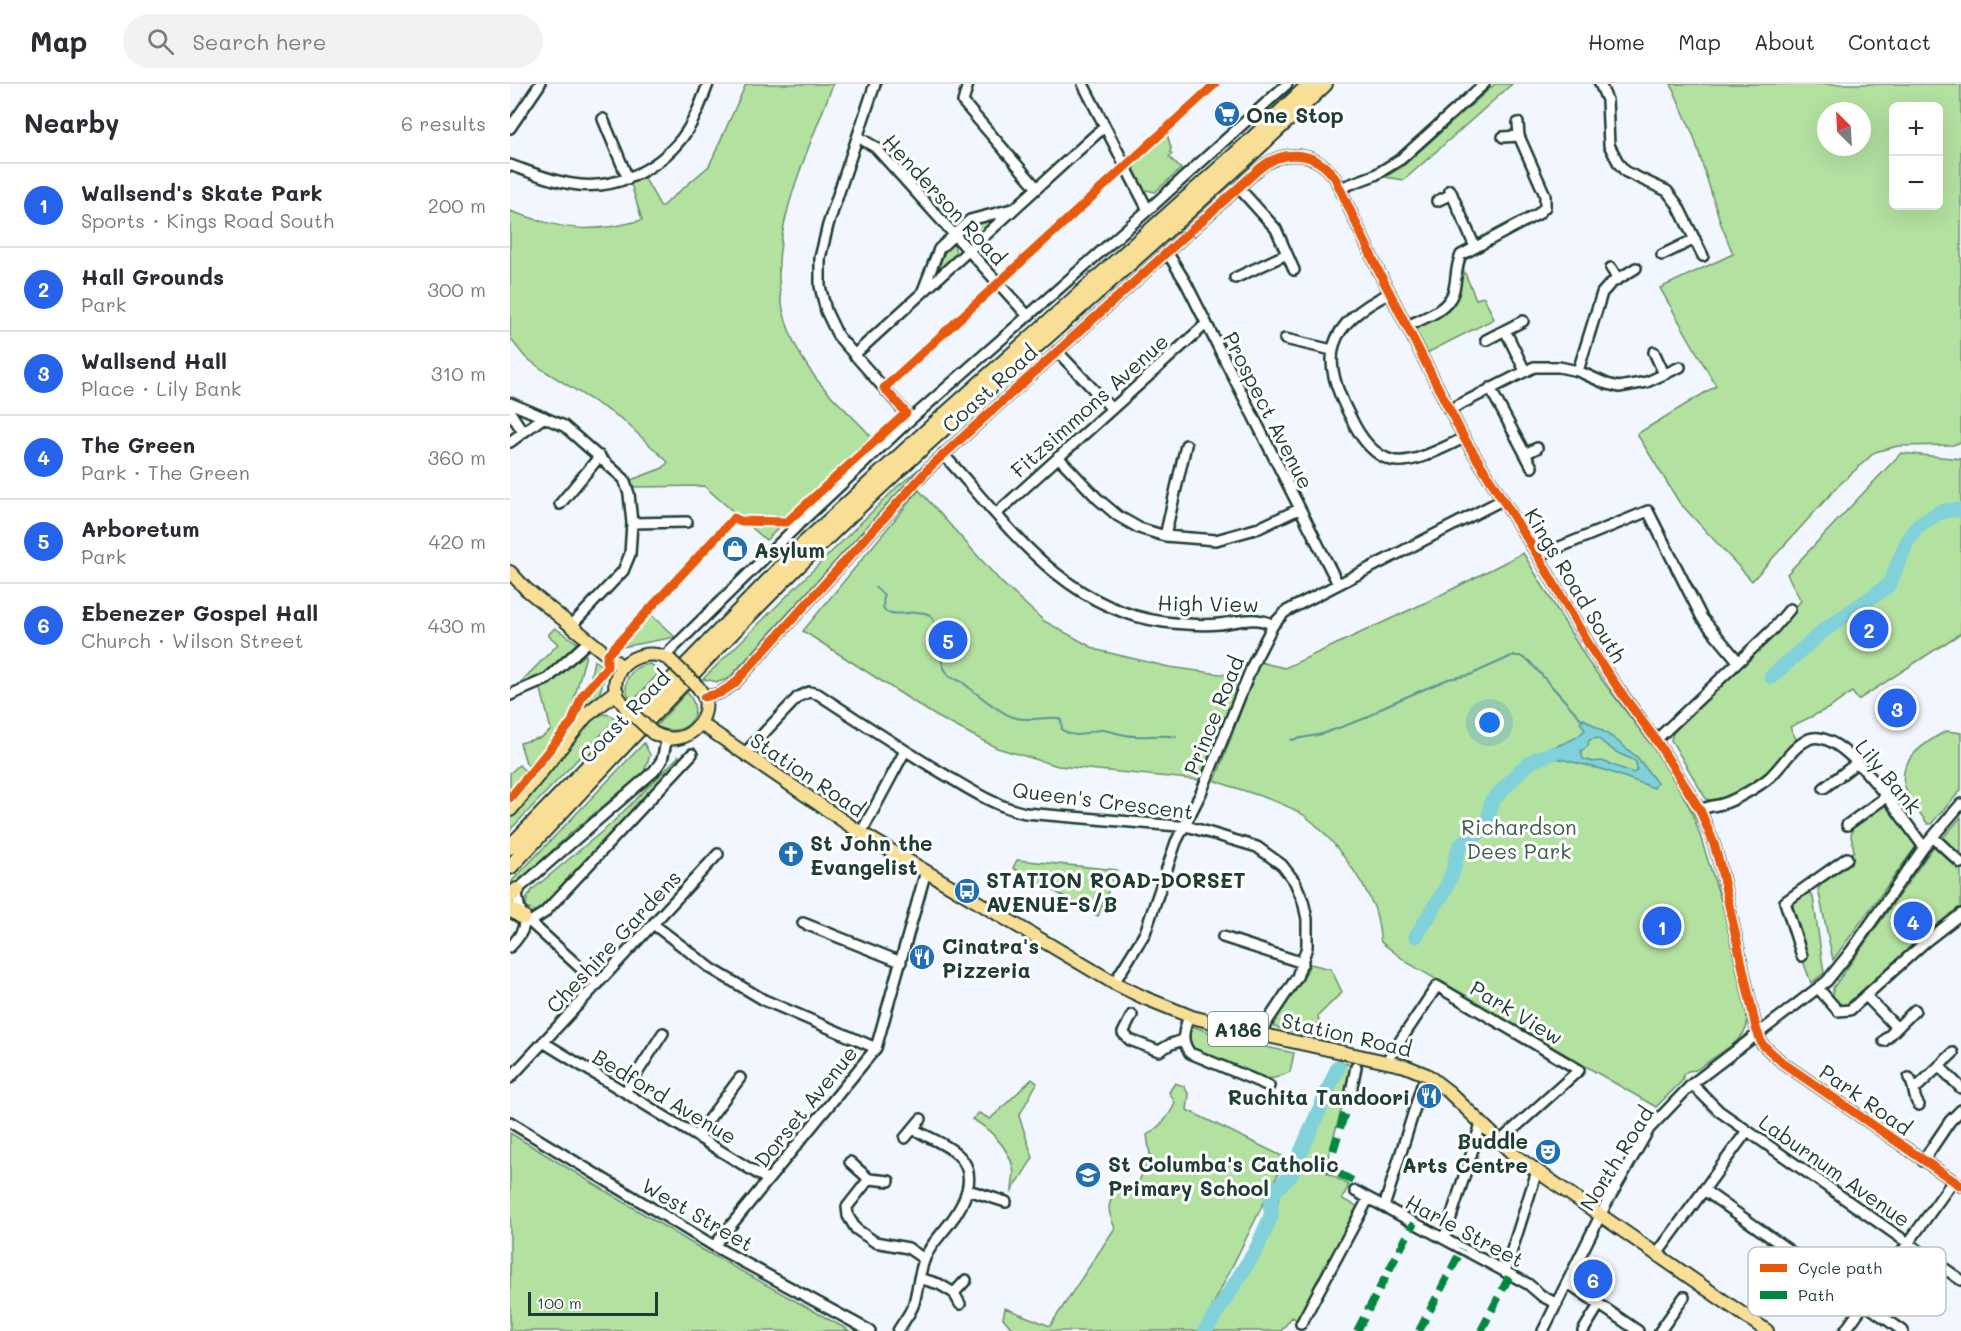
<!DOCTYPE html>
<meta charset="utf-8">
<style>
:root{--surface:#fff;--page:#f2f2f3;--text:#2b2b33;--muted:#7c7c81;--line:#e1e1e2;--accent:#2563eb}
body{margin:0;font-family:Mali,sans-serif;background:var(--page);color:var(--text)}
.controls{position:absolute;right:18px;top:18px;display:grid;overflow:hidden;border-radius:9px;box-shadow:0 6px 24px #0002}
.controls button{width:54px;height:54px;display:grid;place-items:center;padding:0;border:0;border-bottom:2px solid var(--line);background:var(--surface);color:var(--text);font:30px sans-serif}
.compass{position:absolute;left:1307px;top:18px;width:54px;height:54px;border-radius:50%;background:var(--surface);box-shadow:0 6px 24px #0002;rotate:336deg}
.scale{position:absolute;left:18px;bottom:15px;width:130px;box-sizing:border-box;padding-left:6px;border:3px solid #1f3d34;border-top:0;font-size:16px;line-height:21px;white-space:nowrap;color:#1f3d34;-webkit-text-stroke:4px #fff;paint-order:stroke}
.you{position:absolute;left:980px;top:639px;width:21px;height:21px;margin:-15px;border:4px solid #fff;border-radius:50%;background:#1a73e8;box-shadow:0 0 0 9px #1a73e833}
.badge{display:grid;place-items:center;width:39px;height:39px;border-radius:50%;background:var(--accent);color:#fff;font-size:20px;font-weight:700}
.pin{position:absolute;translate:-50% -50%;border:3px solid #fff;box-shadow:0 2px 6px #0006}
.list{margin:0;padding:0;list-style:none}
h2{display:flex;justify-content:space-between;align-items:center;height:78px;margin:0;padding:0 24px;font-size:26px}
h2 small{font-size:20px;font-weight:400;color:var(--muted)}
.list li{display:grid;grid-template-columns:39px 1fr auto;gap:18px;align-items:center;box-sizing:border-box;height:84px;padding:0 24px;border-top:2px solid var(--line)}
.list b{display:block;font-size:22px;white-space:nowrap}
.list p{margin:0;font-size:20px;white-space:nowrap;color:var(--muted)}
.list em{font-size:20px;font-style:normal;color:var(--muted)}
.icon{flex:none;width:33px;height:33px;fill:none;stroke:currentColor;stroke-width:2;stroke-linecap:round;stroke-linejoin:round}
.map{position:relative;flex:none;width:1451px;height:1247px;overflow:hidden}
header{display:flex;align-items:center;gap:36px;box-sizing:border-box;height:84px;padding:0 30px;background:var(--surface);border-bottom:2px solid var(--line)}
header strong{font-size:28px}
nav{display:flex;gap:33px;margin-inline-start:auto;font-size:21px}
.search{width:420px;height:54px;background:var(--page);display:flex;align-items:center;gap:15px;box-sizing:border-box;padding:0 21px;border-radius:33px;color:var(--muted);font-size:22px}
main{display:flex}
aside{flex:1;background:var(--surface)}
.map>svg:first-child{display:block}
</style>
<header>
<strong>Map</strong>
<div class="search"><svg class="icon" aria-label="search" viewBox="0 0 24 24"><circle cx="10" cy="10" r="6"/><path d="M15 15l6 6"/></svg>Search here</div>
<nav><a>Home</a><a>Map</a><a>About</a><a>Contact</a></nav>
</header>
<main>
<aside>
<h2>Nearby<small>6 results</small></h2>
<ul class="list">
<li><span class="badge">1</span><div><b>Wallsend's Skate Park</b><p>Sports · Kings Road South</p></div><em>200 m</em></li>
<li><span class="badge">2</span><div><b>Hall Grounds</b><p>Park</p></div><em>300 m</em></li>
<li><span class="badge">3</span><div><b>Wallsend Hall</b><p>Place · Lily Bank</p></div><em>310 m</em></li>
<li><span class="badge">4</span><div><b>The Green</b><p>Park · The Green</p></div><em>360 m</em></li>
<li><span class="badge">5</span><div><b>Arboretum</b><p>Park</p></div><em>420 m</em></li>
<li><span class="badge">6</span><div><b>Ebenezer Gospel Hall</b><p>Church · Wilson Street</p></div><em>430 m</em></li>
</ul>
</aside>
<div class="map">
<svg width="1451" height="1247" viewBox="0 0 1451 1247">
<rect width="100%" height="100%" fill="#f2f6fe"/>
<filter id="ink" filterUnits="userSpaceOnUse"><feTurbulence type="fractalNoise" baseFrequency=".0167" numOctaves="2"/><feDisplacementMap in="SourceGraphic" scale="12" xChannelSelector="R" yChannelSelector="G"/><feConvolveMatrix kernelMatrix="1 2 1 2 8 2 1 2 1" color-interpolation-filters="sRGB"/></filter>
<g filter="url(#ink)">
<path fill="#b3e1a0" stroke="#698f6a" stroke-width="1.5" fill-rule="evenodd" d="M236 0H323C286 101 230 199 308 297 325 318 347 335 364 356L256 456 194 402 124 403 121 396 153 384 158 378 112 335 33 286 15 273 0 254V127C53 145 77 151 132 136L121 100 134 93 151 123 199 82Z
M985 0H1002L894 96 875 93 892 83Z
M1161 0H1451V358L1443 361 1388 362 1365 368 1329 401 1242 497 1169 418 1127 350 1206 302 1150 204 1223 170 1211 140 1184 53ZM1428 22V122H1384V22ZM1316 27H1352V63H1316Z
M657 49 661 64 660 68 662 70 659 73 671 85 645 108 632 105 624 85V79Z
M484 133 485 136C475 145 465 160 451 150L461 139Z
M442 159H444L446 171 425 190 431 170Z
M950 178 966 215 974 213 984 235 913 271 899 243 939 219Z
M1391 369 1451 375V549L1348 616 1342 608 1321 623 1280 643 1287 657C1277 668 1267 682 1255 692 1243 702 1211 722 1196 715L1161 656 1163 649 1265 550 1269 540 1291 517 1277 490Z
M411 383 218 595 208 598 193 595 387 403Z
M409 406 491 498 534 537 587 566 659 583 732 593 689 696 548 682 487 664 426 632 293 547Z
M1013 469 1079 579 1143 663 1162 691 1183 730 1215 829 1229 889 1238 934 1236 945 1230 954 1222 961 1186 986 1178 987 1173 991V996L1146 1023 898 879 871 858C869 847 868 833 864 823 851 793 821 751 795 732 773 717 730 706 705 697L749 578 775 584 919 517Z
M139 529 165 553 112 563 109 561Z
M45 544 66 558V560C46 582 38 593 9 600L48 560 38 551Z
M76 571 58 637 21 684 16 679 10 659 32 653 41 646 31 605C44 597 66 573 76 571Z
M84 576 97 586 88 614 75 622Z
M140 580 151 587 122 618C109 600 119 582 140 580Z
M177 608C198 633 172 656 146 642Z
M93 630 100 631 106 635 0 746V734L75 638Z
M1436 647 1451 649V706L1421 740H1418C1409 728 1397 714 1394 699 1389 674 1418 657 1436 647Z
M134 659 140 671 134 688 62 748 8 798 0 808V799Z
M169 672 171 678 31 826 24 827 16 824 17 814 22 806 101 740Z
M9 681 17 689 0 710V689Z
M1373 721 1380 723 1407 761 1323 876 1308 805 1314 798 1343 778 1340 771 1344 767 1341 752 1343 742Z
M1451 733V774L1432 755Z
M1424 762H1427L1451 785V825L1422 847 1338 922 1330 921 1323 914V904Z
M507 776 607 786 588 832 503 784Z
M1296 807 1299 808 1303 813 1314 889 1301 899 1292 874 1281 822 1288 812Z
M800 880 821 885 832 908 808 932 809 939 791 950 764 943V938L794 893Z
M679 941 719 955 784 969 780 988 765 994 751 995 687 970C679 962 675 953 679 941Z
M832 979 844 981 814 1087 839 1101 832 1115 849 1123 789 1237 782 1233 771 1247H702L748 1169 765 1129 770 1109 785 1095 794 1077V1070Z
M522 995 527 999 509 1032 523 1074 502 1107C502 1100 505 1090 503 1083 498 1063 479 1044 462 1035L469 1029 480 1035Z
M665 999 674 1002 679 1011 677 1026 776 1074 690 1247H504L493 1234 495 1224 540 1242 605 1144C597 1126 596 1119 609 1104L627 1102 640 1071 637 1051C650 1042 659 1034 665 1019L659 1008Z
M0 1049 193 1166 340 1247H0Z"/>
<path fill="#80d1da" stroke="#599698" stroke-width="1.5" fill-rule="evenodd" d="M1074 635 1105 655 1128 674 1147 699 1144 704 1095 686 1055 676 1044 674 1024 676V673C1040 661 1061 661 1075 646L1070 638ZM1088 654C1094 660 1101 665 1108 669 1115 673 1120 673 1126 678L1127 686 1124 689 1092 677 1083 678 1073 675 1071 667 1078 662 1079 656Z"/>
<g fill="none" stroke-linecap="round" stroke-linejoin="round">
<path stroke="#599698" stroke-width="2" d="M365 503 374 511 373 523 376 528C391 533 406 524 420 531 432 547 426 565 434 584 435 586 438 590 439 592 443 595 448 595 452 598 463 607 492 631 506 634 519 637 534 633 548 634L551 636 552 646C573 658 574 645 592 646 603 647 613 652 624 652 638 653 652 650 666 653
M781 656 812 650 856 634 875 622 938 595 960 591 1002 572H1010L1019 577 1073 637"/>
<path stroke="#80d1da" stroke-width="15" d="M1261 593 1313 547 1379 501 1397 458 1408 442 1428 429 1439 426H1451
M906 852 935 806 942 790 949 763 955 757 967 751 979 735 981 718 1012 685 1024 676 1043 669
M695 1247 746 1166 761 1132V1113L766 1105 781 1091 828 983"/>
<g stroke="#1f3d34" stroke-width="14">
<path id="minor" d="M365 0 318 141 310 174V202L316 227 328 252 401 335
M458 0 453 18 527 104
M573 0 638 126
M1090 0 1097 16 1099 61 1109 80 1116 88 1157 107 1167 120 1193 172
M93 35 118 95
M0 44 30 0
M348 53 365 63 518 232
M993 53 1009 52
M0 81C20 88 41 97 62 100 104 107 146 87 172 54 184 38 191 19 198 0
M830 104 865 91 891 75 974 0
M940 106 965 163
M927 117 942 110
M657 168 676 199 828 500
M777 170 784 186
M1152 171 1185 155
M1101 184 1108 195
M725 194 777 170 766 145 729 104
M412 209 429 165 460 136 502 125
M880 209C816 241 808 273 841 334 849 351 861 370 881 376 901 382 935 363 954 354
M897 242C913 234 936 228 943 209 947 197 945 184 951 171L1028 130 1035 123V111L1009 52 1008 39
M995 246 1015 287
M775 255 822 266
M976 256 1013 237
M547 267 601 324
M1144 268 1154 290
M344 271 594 43
M1068 287 1092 209 1100 200 1126 184
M980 304 1022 383
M0 319 54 342 114 395 119 410 122 439 120 470 113 487 61 542
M939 326 1024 283H1049L1068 287 1097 300 1109 303 1137 298 1170 283
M0 328 13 348
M0 358 34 333
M433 370C496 439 553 525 654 538 672 540 691 542 709 540 728 538 746 531 763 541L775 528 786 522 992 416
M1015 370 1027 364
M548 373 588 415 608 432 629 444 655 452 706 456 749 444 789 425
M50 420 90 372
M487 429 696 240
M122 439 177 438
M655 452 676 361
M1028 472 1138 427 1192 534 1228 577
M155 572 288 441 401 335 638 126 777 0
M0 611 37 595 79 557
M194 613 210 609 224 600 421 382 749 85C774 64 806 67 825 94L868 186 954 354 1028 472 1082 566 1112 610 1146 656 1190 726 1204 760 1211 785 1246 944 1252 960 1273 979 1451 1102
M1146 656 1263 545 1280 525
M234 670 288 613 299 608 308 610C349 637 390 664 432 689 459 705 484 722 515 729L680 743 747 763 772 781 785 798 793 817 797 835V863L787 893 749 950
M1314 704 1348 678
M1190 726C1198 722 1205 722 1212 720 1224 717 1251 701 1260 693 1273 681 1282 663 1299 655 1333 641 1395 739 1414 763
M1337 741 1376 713
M351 749 395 667
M1423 753 1451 779
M14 838H20L34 829 182 670
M20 838 88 900
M293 839 391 878
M143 840 202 885 254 916 366 964
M713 853 793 879
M0 863C26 836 7 836 7 806L144 687 152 676 157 654
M1292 872 1275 818 1337 774
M604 899 635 849 666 758 691 709 743 580 763 541
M1308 904 1328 927 1340 926 1415 858 1451 830
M1356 912 1387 944
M622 931 613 949 620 956 649 967 661 960 673 956
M679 932C674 946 670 956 680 969L759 1002
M1374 957 1405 926
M33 958 258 1096
M876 978 927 902 1069 986 989 1058
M1429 982 1451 1004
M0 994 208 770
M1399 994C1406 1003 1402 1013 1409 1021
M1182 1000 1209 1027 1451 1196
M1404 1006 1443 969
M115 1008 153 949
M841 1008 846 983
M0 1038 204 1162 360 1247
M186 1052 230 994
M395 1054 411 1035
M1413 1077 1440 1037 1451 1026
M340 1078 359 1095 379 1097
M359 1095 337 1123 338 1132 346 1145 365 1158 398 1164 414 1175
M458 1106 496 1118
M1194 1106 1393 1247
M845 1107 1018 1200 1032 1212 1047 1220
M874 1123 912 1001
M934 1155 971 1040
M204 1162 366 964 416 787
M1147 1170 1237 1047
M995 1188 1027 1087
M409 1194 429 1200 444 1209
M1058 1199 1128 1247
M450 1220 444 1209 456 1196
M791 1240 858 1115
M388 1247C393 1238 401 1229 404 1219 408 1204 409 1188 415 1174 420 1161 430 1152 439 1140 454 1121 470 1090 447 1070 435 1059 417 1053 403 1045
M1033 1247 1096 1120 1139 1045 1182 1000 1317 897 1341 867 1414 763 1451 720
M1073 1247 1089 1221
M1150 1247 1174 1213
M1335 1247 1443 1097"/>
</g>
<g stroke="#1f3d34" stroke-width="16">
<path id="major" d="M0 488 16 505 112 583
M116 624C113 619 107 613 106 608 99 578 140 560 161 577
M190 639 351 749 604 899 635 914 682 933 749 950 895 982 917 991 939 1008 1004 1071 1257 1247
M143 649C147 651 152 653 157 654 179 658 199 637 195 615 194 611 190 607 188 603"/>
</g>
<g stroke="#1f3d34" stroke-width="18">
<path id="highway" d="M0 725 75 632 106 608
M0 763 294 460 417 347 736 61 800 0
M0 783C100 676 199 569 303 467 468 305 649 161 815 0
M0 812 7 806
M0 825 13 833"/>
</g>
<use href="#minor" stroke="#fff" stroke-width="9"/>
<use href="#major" stroke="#f9df96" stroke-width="12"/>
<use href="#highway" stroke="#f9df96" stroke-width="14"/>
<g stroke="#1f3d34" stroke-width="16" stroke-linecap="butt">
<path id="major-bridge" d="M161 577 188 603
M116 624 143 649"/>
</g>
<use href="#major-bridge" stroke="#f9df96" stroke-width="12"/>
<path stroke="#00873e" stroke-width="8" stroke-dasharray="15 8" stroke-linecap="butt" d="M841 1008 818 1084 845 1098
M847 1247 904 1139
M909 1247 952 1165
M971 1247 1000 1191"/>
<g stroke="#fff" stroke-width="13">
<path id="cycleway" d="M194 613 210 609 224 600 421 382 749 85C774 64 806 67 825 94L868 186 954 354 1028 472 1082 566 1112 610 1146 656 1190 726 1204 760 1211 785 1246 944 1252 960 1273 979 1451 1102
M0 714 62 638 72 612 97 583V571L224 434 230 437 277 438 396 329 374 304 705 0"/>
</g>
<use href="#cycleway" stroke="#e8590c" stroke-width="9"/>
</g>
</g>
<defs>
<g id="supermarket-disc" transform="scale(1.35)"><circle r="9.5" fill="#1f6fb2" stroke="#fff"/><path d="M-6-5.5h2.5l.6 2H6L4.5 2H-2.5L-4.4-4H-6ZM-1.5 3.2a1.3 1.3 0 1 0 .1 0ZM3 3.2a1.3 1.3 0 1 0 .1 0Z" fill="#fff"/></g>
<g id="shop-disc" transform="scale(1.35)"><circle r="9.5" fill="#1f6fb2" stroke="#fff"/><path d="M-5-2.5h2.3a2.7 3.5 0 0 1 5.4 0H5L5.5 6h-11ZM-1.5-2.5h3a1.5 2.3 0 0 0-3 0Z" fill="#fff"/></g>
<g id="church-disc" transform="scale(1.35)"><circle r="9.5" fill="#1f6fb2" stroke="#fff"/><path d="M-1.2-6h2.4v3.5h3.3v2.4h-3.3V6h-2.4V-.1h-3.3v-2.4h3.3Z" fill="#fff"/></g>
<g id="bus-disc" transform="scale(1.35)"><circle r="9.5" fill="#1f6fb2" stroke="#fff"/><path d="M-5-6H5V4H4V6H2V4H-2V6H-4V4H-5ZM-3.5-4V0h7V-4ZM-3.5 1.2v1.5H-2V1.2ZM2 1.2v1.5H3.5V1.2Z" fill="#fff"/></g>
<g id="restaurant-disc" transform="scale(1.35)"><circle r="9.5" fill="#1f6fb2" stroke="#fff"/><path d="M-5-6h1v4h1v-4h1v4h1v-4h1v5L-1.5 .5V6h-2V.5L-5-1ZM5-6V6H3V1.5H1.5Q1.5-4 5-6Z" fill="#fff"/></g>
<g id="theatre-disc" transform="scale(1.35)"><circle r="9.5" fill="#1f6fb2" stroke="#fff"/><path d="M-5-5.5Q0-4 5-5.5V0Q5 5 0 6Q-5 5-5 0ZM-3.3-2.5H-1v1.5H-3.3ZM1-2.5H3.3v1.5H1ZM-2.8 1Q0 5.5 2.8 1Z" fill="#fff"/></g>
<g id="school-disc" transform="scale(1.35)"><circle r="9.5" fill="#1f6fb2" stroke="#fff"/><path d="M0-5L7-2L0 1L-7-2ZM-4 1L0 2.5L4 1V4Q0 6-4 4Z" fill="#fff"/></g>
</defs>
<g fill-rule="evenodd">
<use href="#supermarket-disc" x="717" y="30"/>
<use href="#shop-disc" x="225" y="465"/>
<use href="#church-disc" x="281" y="770"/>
<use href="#bus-disc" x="457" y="807"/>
<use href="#restaurant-disc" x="412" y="873"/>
<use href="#restaurant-disc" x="919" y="1012"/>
<use href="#theatre-disc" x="1038" y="1068"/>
<use href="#school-disc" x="578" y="1091"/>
</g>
<g text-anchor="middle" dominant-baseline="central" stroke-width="6" stroke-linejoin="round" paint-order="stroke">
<rect fill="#fff" stroke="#627771" stroke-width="1.5" x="698" y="928" width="60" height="34" rx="4.5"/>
<g font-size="20" font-weight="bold" fill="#1f3d34">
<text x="728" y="945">A186</text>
</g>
<g font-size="21" font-weight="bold" fill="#1f3d34" stroke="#fff" text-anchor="start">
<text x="736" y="30">One Stop</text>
<text x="244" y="465">Asylum</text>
<text x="300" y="758">St John the<tspan x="300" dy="24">Evangelist</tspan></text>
<text x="476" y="795">STATION ROAD-DORSET<tspan x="476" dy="24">AVENUE-S/B</tspan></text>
<text x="432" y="861">Cinatra's<tspan x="432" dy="24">Pizzeria</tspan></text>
<text x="900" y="1012" text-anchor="end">Ruchita Tandoori</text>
<text x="1018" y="1056" text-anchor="end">Buddle<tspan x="1018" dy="24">Arts Centre</tspan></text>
<text x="598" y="1079">St Columba's Catholic<tspan x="598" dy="24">Primary School</tspan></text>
</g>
<g font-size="21" fill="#1f3d34" stroke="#fff">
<text transform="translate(435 115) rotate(47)">Henderson Road</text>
<text transform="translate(479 304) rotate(-42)">Coast Road</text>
<text transform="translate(579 321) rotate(-42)">Fitzsimmons Avenue</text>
<text transform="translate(759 326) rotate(63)">Prospect Avenue</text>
<text transform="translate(1066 501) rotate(59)">Kings Road South</text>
<text transform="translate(698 519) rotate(1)">High View</text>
<text transform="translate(703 631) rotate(-68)">Prince Road</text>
<text transform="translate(114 632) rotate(-46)">Coast Road</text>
<text transform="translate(298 690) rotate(34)">Station Road</text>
<text transform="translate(1379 692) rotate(50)">Lily Bank</text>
<text transform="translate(593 716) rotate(7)">Queen's Crescent</text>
<text transform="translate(103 857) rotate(-47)">Cheshire Gardens</text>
<text transform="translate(1007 928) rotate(31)">Park View</text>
<text transform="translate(837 950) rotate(13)">Station Road</text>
<text transform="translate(155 1012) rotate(31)">Bedford Avenue</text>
<text transform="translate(1356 1015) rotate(35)">Park Road</text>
<text transform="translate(295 1022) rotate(-51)">Dorset Avenue</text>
<text transform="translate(1106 1074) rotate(-58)">North Road</text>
<text transform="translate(1325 1086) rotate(35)">Laburnum Avenue</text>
<text transform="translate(188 1130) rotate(30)">West Street</text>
<text transform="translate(955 1146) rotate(28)">Harle Street</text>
</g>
<g font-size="21" fill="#3d5e4a" stroke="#fff">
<text x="1009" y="742">Richardson<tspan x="1009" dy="24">Dees Park</tspan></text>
</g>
</g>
<rect x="1238" y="1163" width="198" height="69" rx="9" fill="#fff" stroke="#bcc5c2" stroke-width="1.5"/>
<rect x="1250" y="1180" width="27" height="8" fill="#e8590c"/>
<rect x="1250" y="1207" width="27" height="8" fill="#00873e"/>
<g font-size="16" fill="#1f3d34">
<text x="1288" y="1190">Cycle path</text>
<text x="1288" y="1217">Path</text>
</g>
</svg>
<div class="controls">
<button>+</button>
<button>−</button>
</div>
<svg class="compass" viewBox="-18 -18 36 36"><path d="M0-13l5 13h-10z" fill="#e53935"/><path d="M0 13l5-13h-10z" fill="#7c7c81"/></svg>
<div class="scale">100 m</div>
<div class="you"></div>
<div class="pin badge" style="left:1152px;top:842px">1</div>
<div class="pin badge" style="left:1359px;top:545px">2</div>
<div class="pin badge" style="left:1387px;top:624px">3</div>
<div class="pin badge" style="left:1403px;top:837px">4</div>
<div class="pin badge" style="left:438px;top:556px">5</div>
<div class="pin badge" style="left:1083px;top:1195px">6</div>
</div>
</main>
